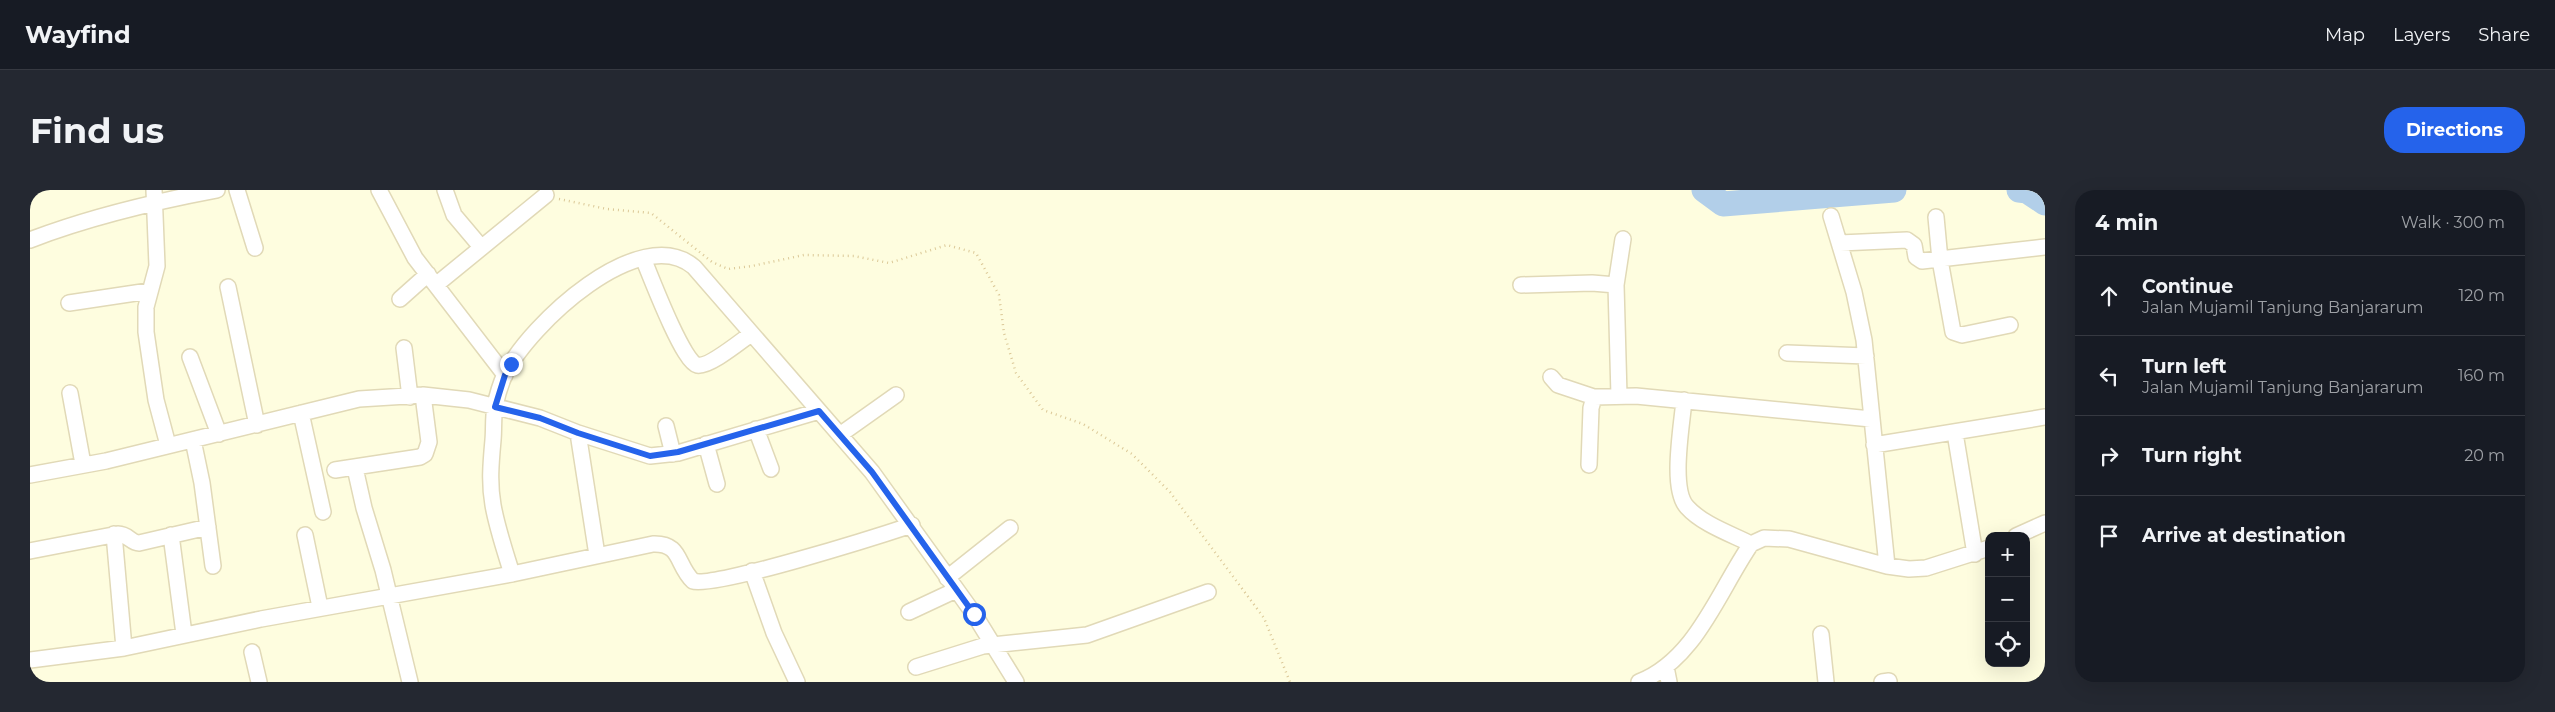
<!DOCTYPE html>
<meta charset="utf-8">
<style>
:root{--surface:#171b24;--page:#242831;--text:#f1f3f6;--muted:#9ea1a6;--line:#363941;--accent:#2563eb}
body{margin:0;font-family:Montserrat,sans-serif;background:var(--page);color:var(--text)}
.controls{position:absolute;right:15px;bottom:15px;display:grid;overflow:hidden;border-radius:10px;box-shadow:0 5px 20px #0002}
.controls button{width:45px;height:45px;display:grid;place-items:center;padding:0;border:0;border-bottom:1px solid var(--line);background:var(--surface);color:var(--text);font:25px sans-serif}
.stop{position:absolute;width:15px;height:15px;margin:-11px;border:4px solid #2563eb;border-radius:50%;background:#fff}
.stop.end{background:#2563eb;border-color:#fff;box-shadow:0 1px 5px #0008}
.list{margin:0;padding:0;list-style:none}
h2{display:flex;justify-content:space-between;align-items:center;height:65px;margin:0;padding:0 20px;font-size:21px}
h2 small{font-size:16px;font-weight:400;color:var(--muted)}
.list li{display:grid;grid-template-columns:32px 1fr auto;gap:15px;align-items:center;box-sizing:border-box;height:80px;padding:0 20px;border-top:1px solid var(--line)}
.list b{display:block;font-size:19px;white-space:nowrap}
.list p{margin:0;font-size:16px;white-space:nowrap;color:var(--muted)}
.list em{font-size:16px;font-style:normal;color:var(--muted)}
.icon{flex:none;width:28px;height:28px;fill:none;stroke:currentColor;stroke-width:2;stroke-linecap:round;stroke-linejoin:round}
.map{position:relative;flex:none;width:2015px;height:492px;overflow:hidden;border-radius:20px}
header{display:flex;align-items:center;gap:30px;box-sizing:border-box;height:70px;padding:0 25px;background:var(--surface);border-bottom:1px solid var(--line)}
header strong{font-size:24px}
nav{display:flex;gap:28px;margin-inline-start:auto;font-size:18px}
.intro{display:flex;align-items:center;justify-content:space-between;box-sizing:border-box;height:120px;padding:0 30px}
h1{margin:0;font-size:35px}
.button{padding:12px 22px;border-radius:20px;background:var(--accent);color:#fff;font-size:18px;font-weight:700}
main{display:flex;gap:30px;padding:0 30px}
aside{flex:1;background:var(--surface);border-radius:20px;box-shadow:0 5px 20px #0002}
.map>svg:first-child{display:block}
</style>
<header>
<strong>Wayfind</strong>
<nav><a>Map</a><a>Layers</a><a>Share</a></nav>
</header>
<div class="intro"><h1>Find us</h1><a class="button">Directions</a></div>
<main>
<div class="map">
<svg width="2015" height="492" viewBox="0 0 2015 492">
<rect width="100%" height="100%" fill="#fefddf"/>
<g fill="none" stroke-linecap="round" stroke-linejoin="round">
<path stroke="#b2cfe9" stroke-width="25" d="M1674 0 1693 14 1864 0
M1989 0 1997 1 2015 13"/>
<g stroke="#e1d9b7" stroke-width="18">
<path id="minor" d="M124 0 127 76 116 117V142L126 210 138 255
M207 0 225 58
M349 0 385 68 475 185
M415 0 424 25 451 57
M1801 26 1824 102 1834 150 1857 376
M1906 27 1910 70 1923 142 1932 145 1980 135
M0 50C60 27 123 12 187 0
M1810 53 1877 50 1884 55 1886 67 1892 71 2015 57
M613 68C620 85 653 172 667 175 678 178 711 151 721 144
M407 94 516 5
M1491 95 1562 93 1586 95
M198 97 227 235
M370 109 398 84
M39 113 119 101
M374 158 380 207
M1757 163 1836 166
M160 167 189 244
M1521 187 1528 195 1564 207 1606 206 1841 229
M40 203 53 274
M1589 206 1586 95 1593 49
M1654 210C1652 235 1640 299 1657 317 1672 334 1701 344 1721 354
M271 223 293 322
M636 236 643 264
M726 239 741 279
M548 243 567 365
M1925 243 1945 364
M811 244 866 205
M163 250 172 293 183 376
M676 254 687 294
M1844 255 2015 227
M1559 275 1561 218 1564 207
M325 278 334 318 353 380 380 492
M305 280 390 267 395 264 399 252 393 205
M0 285 76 271 329 209 393 205 439 210 510 228 548 243 620 266 648 263 789 221
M84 344 94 458
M141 345 154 444
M275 345 290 417
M1986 346 2015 333
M0 361 88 344C98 344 101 353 109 353L178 337
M722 381 744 443 767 492
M482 384C475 361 467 338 463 315 459 293 461 272 463 250 464 239 463 227 465 216 467 206 471 193 475 184 499 135 610 31 664 77L842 282 944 424 986 492
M917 388 980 338
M879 422 926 400
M1791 444 1796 492
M222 462 229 492
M0 470 94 458 231 429 482 384 623 354C652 353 646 375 663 391 682 399 852 345 882 335
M886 477 953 456 1057 445 1178 402
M1636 477 1639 492
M1609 492C1666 470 1689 400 1721 354L1734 348 1759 349 1857 376 1879 379 1896 378 1959 358
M1852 492 1859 491"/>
</g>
<path stroke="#dbc897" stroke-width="2.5" stroke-dasharray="1 4" stroke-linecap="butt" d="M529 9 577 19 621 23 682 72 698 79 722 76 774 65 824 66 859 73 917 55 946 63 969 105 974 143 986 183 1013 220 1053 234 1102 264 1140 302 1234 428 1260 492"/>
<use href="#minor" stroke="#fff" stroke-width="15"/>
</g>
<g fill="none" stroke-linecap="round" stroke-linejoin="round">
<path stroke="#2563eb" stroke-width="6" d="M481 174 475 185 465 217 510 228 548 243 620 266 648 262 789 221 842 282 944 424"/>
</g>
</svg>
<div class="controls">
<button>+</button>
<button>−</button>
<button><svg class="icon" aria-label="locate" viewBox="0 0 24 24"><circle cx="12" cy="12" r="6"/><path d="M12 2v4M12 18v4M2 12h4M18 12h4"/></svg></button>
</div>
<div class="stop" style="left:944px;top:424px"></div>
<div class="stop end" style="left:481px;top:174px"></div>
</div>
<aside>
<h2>4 min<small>Walk · 300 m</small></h2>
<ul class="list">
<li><svg class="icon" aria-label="ahead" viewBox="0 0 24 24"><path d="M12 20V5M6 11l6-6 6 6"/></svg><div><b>Continue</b><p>Jalan Mujamil Tanjung Banjararum</p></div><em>120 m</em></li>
<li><svg class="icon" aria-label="left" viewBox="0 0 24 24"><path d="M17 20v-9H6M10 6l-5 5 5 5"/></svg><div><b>Turn left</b><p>Jalan Mujamil Tanjung Banjararum</p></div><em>160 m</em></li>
<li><svg class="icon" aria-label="right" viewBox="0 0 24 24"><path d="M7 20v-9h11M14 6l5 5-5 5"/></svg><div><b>Turn right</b></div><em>20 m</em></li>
<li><svg class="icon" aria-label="arrive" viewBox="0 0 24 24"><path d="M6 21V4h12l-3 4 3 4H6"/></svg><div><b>Arrive at destination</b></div></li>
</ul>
</aside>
</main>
